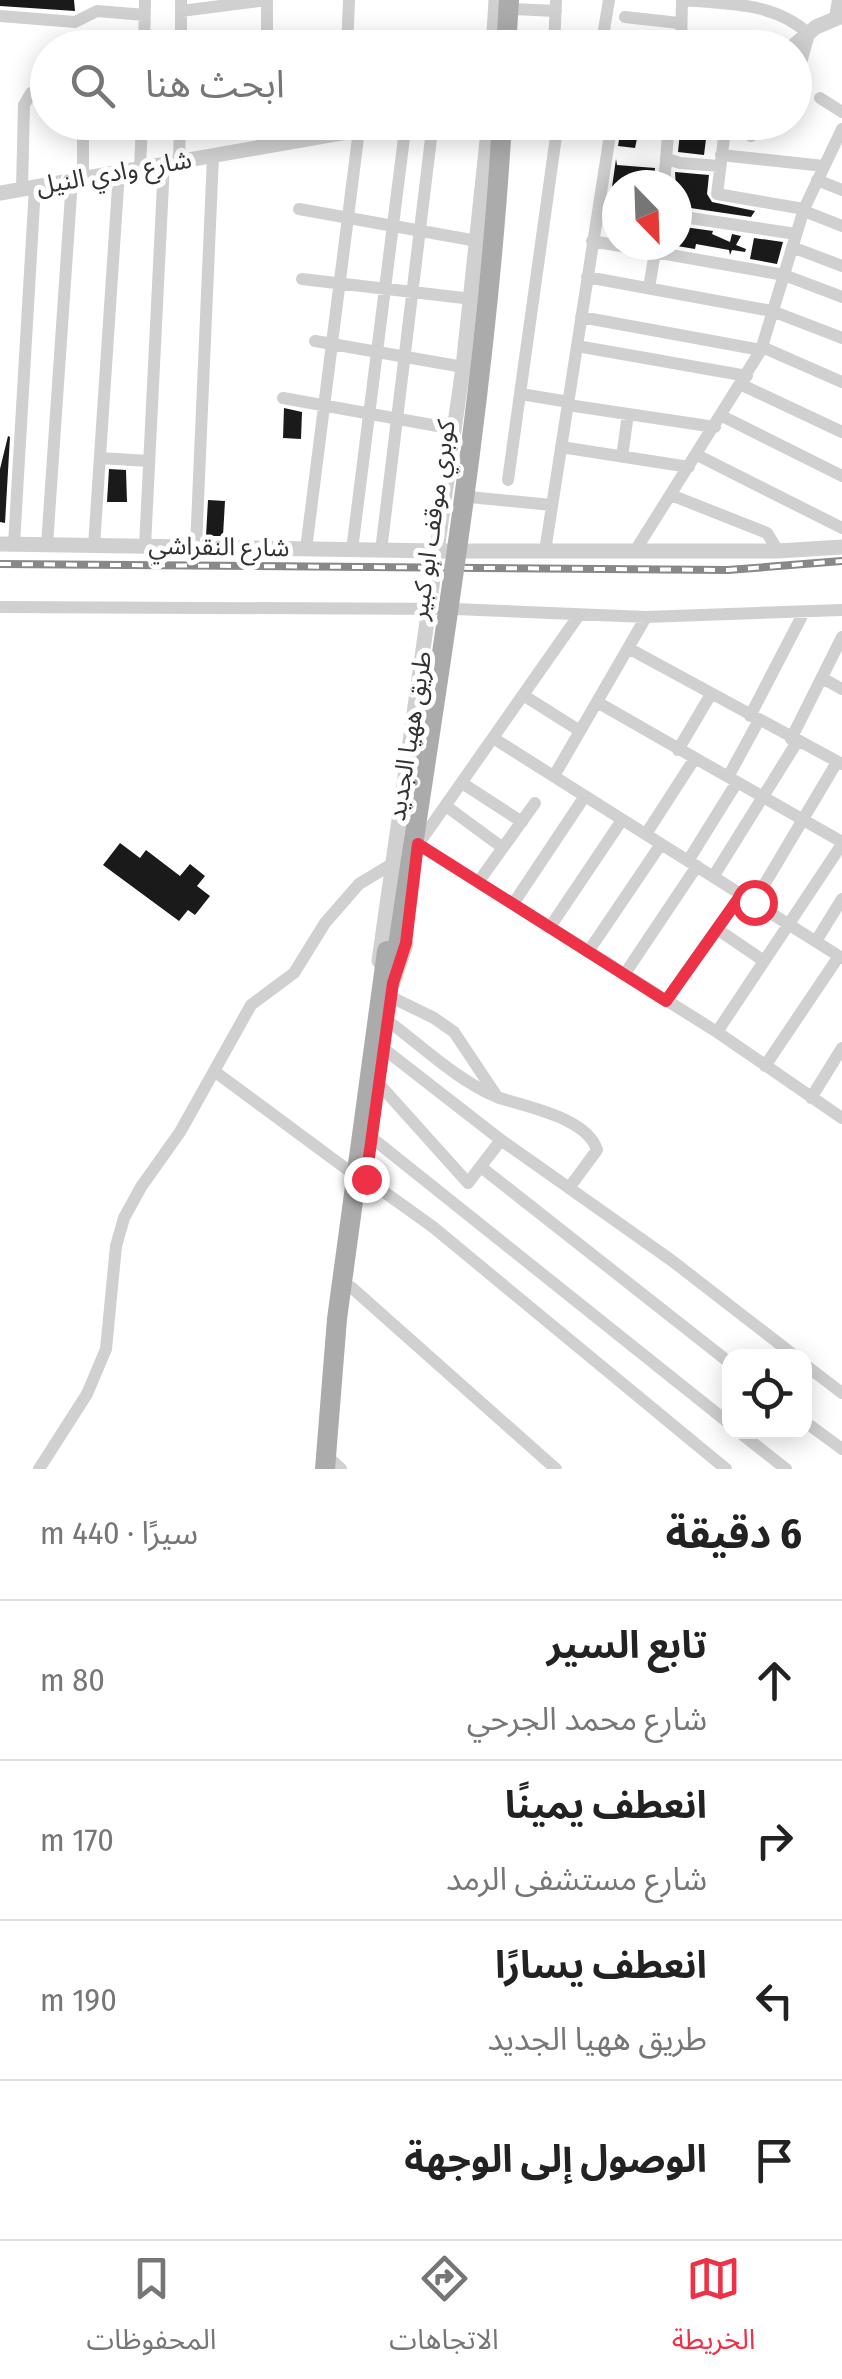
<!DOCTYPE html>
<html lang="ar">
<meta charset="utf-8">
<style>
:root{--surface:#fff;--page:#f2f2f2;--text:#222;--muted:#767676;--line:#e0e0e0;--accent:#ed3248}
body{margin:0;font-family:"Fira Sans Condensed","Noto Sans Arabic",sans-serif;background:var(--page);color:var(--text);direction:rtl}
.controls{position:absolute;right:30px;bottom:30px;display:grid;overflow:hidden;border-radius:20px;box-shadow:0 5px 25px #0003}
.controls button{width:90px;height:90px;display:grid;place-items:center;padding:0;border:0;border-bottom:2px solid var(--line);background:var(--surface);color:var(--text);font:50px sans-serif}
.compass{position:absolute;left:602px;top:170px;width:90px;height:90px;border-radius:50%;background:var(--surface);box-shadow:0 5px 25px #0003;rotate:157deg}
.stop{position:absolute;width:30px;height:30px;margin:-22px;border:8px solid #ed3248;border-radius:50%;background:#fff}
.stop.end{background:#ed3248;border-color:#fff;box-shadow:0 2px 10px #0008}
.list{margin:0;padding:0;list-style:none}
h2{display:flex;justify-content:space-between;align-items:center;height:130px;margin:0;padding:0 40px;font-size:42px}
h2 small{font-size:32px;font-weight:400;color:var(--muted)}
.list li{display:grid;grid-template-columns:65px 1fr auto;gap:30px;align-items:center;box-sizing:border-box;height:160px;padding:0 40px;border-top:2px solid var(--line)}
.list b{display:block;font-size:38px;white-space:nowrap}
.list p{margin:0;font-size:32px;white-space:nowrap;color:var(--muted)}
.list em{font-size:32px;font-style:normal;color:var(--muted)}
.icon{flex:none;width:55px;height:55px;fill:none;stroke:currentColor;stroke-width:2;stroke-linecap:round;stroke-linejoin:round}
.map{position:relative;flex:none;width:842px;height:1469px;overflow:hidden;direction:ltr}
.search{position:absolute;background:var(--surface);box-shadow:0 5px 25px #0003;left:30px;right:30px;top:30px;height:110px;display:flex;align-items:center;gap:25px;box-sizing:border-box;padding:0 35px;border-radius:55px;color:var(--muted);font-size:38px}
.sheet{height:770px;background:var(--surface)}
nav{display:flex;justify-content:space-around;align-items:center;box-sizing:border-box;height:140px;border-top:2px solid var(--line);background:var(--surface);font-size:28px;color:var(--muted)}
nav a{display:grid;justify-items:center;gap:5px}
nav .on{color:var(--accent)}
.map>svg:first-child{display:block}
</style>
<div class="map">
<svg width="842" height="1469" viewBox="0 0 842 1469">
<rect width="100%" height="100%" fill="#fff"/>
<path fill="#1a1a1a" d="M0 0H74L75 11 0 6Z
M622 122H659L658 138 638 134 635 148 618 146Z
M681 122H703L696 137 706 139 704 155 678 152Z
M616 159 617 165 655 168 654 185 627 183 612 187Z
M675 172 709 175 707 194 712 202 755 211 751 217 677 206Z
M677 226 713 231 712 234 730 242 732 234 741 236 736 245 746 249 745 252 732 250 730 255 729 250 696 244 695 249 677 246Z
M754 238 783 242 777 264 750 259Z
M284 408 302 412 301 439 283 438Z
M8 436 10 437 5 523 0 522V469Z
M109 469 126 470 127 502H107Z
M208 500 225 501 223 536H206Z
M120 843 140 858 146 850 180 876 190 864 205 876 197 886 210 896 195 915 188 910 179 921 103 865Z"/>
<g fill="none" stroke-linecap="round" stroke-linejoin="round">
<path stroke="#d0d0d0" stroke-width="12" d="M683 0C728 4 774 2 809 34L794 87
M513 9 556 11
M181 11 267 0
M0 16 75 22 97 11 145 15
M625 17 679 23
M835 17 838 0
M144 48 145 0
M181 48V0
M267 48V0
M347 48 349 0
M395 48 494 40
M554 48 556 0
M601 48 609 0
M681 48 682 0
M820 98 842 112
M83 122V179
M726 122 717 194 804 209
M751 136 756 122
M262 147 264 122
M721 155 824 166
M667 159 680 163 719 166
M179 162 180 122
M140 169 142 122
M817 180 842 190
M664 185 669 122
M22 189 24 105 31 93 48 94
M299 209 477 241
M804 211 842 226
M677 216 796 234
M592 241 784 275 842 297
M792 247 842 266
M587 277 772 311 842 338
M302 279 472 299
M649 288 656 246
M581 317 761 350
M315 341 463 367
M577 346 747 376
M762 347 842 382
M742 385 842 432
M521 394 569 402
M283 398 454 429
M568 405 715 427
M722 416 842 476
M561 447 689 467
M697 455 842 528
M622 457 628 414
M100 458 149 461
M508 480 558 122
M671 495 767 533 778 551
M469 497 552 505
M14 544 35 187
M47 545 72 180
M94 546 119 172
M145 546 164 164
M196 547 213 156
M306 549 359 130
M352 550 406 122
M381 551 433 122
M545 551 612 122
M635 551 761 350 804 209 842 129
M0 607 455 609 646 617 842 610
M628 648 842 764
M822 678 842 689
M523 695 580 731
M597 702 842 842
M750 716 804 612
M493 738 842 958
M791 739 842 637
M678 750 711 694
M554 776 646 617
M728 777 759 720
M462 783 522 822
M446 806 503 848
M646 834 695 758
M419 845 717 1032 842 1118
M417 846 579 615
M688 861 737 782
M713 877 797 742
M479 881 535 803
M754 902 837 762
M513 904 585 796
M550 927 622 820
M717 929 764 961
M816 941 842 899
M588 952 661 844
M624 975 697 866
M391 997 434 1018 454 1032 496 1095
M666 1001 741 895
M388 1021C422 1046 458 1081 497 1097 525 1107 587 1117 597 1150L569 1188
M717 1032 842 844
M384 1049 501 1140 671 1260 795 1356
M765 1066 839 956
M214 1071 356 1176
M379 1084 468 1183 501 1140
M811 1098 842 1048
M372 1138 730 1424
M481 1167 730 1363
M366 1179 433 1227 726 1469
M351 1287 556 1469
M804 1364 842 1393
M804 1421 842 1449
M739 1432 786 1469
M326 1455 341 1469
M39 1469 87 1394 106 1349 116 1246 124 1218 141 1187 180 1132 251 1005 294 973 325 923 359 884 397 861"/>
<path stroke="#d0d0d0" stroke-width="15" d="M493 48 496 0
M791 48 816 27 842 16
M0 193 404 122
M0 544 438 551H778L842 547
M379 961 463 367 489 122
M393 983 406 944"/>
<path stroke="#ababab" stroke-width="20" d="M506 48 509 0
M325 1469 337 1319 387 951"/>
<g stroke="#888" stroke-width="8">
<path id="rail" d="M0 564 728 570 842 561"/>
</g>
<use href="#rail" stroke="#fff" stroke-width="4" stroke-dasharray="11" stroke-linecap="butt"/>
<path stroke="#ababab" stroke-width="20" d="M397 953C437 678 486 401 502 122"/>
</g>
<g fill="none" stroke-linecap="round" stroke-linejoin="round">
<path stroke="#ed3248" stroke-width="12" d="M366 1179 393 983 406 943 418 844 666 1001 741 895 754 902"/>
</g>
<g text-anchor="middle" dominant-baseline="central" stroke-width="10" stroke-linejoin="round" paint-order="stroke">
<g font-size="25" fill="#333" stroke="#fff">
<text transform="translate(114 173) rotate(-10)">شارع وادي النيل</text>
<text transform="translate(433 520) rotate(-82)">كوبري موقف ابو كبير</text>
<text transform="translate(219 547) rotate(1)">شارع النقراشي</text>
<text transform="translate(410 736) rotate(-81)">طريق ههيا الجديد</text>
</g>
</g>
</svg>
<div class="controls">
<button><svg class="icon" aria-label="locate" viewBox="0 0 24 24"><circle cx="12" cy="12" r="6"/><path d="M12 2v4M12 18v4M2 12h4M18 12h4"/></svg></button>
</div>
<svg class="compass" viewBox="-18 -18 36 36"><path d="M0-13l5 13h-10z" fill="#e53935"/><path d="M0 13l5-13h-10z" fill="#767676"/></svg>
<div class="stop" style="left:754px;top:902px"></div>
<div class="stop end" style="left:366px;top:1179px"></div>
<div class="search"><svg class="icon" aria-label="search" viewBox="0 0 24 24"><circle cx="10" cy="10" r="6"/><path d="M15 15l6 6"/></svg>ابحث هنا</div>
</div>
<section class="sheet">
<h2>6 دقيقة<small>سيرًا · 440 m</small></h2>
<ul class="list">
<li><svg class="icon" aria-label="ahead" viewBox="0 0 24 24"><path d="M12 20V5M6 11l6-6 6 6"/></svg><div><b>تابع السير</b><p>شارع محمد الجرحي</p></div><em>80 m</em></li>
<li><svg class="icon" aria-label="right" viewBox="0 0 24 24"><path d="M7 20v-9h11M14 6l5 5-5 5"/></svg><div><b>انعطف يمينًا</b><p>شارع مستشفى الرمد</p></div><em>170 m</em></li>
<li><svg class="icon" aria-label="left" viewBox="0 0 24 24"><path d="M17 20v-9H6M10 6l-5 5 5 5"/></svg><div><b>انعطف يسارًا</b><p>طريق ههيا الجديد</p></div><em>190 m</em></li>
<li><svg class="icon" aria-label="arrive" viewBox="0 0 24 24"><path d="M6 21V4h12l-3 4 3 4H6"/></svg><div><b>الوصول إلى الوجهة</b></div></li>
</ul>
</section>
<nav>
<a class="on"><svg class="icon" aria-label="map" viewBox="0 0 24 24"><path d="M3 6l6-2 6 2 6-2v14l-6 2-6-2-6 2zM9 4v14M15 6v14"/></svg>الخريطة</a>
<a><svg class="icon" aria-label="directions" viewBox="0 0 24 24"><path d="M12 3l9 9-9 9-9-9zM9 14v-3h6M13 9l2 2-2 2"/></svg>الاتجاهات</a>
<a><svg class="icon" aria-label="saved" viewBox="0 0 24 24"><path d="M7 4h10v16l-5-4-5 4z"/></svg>المحفوظات</a>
</nav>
